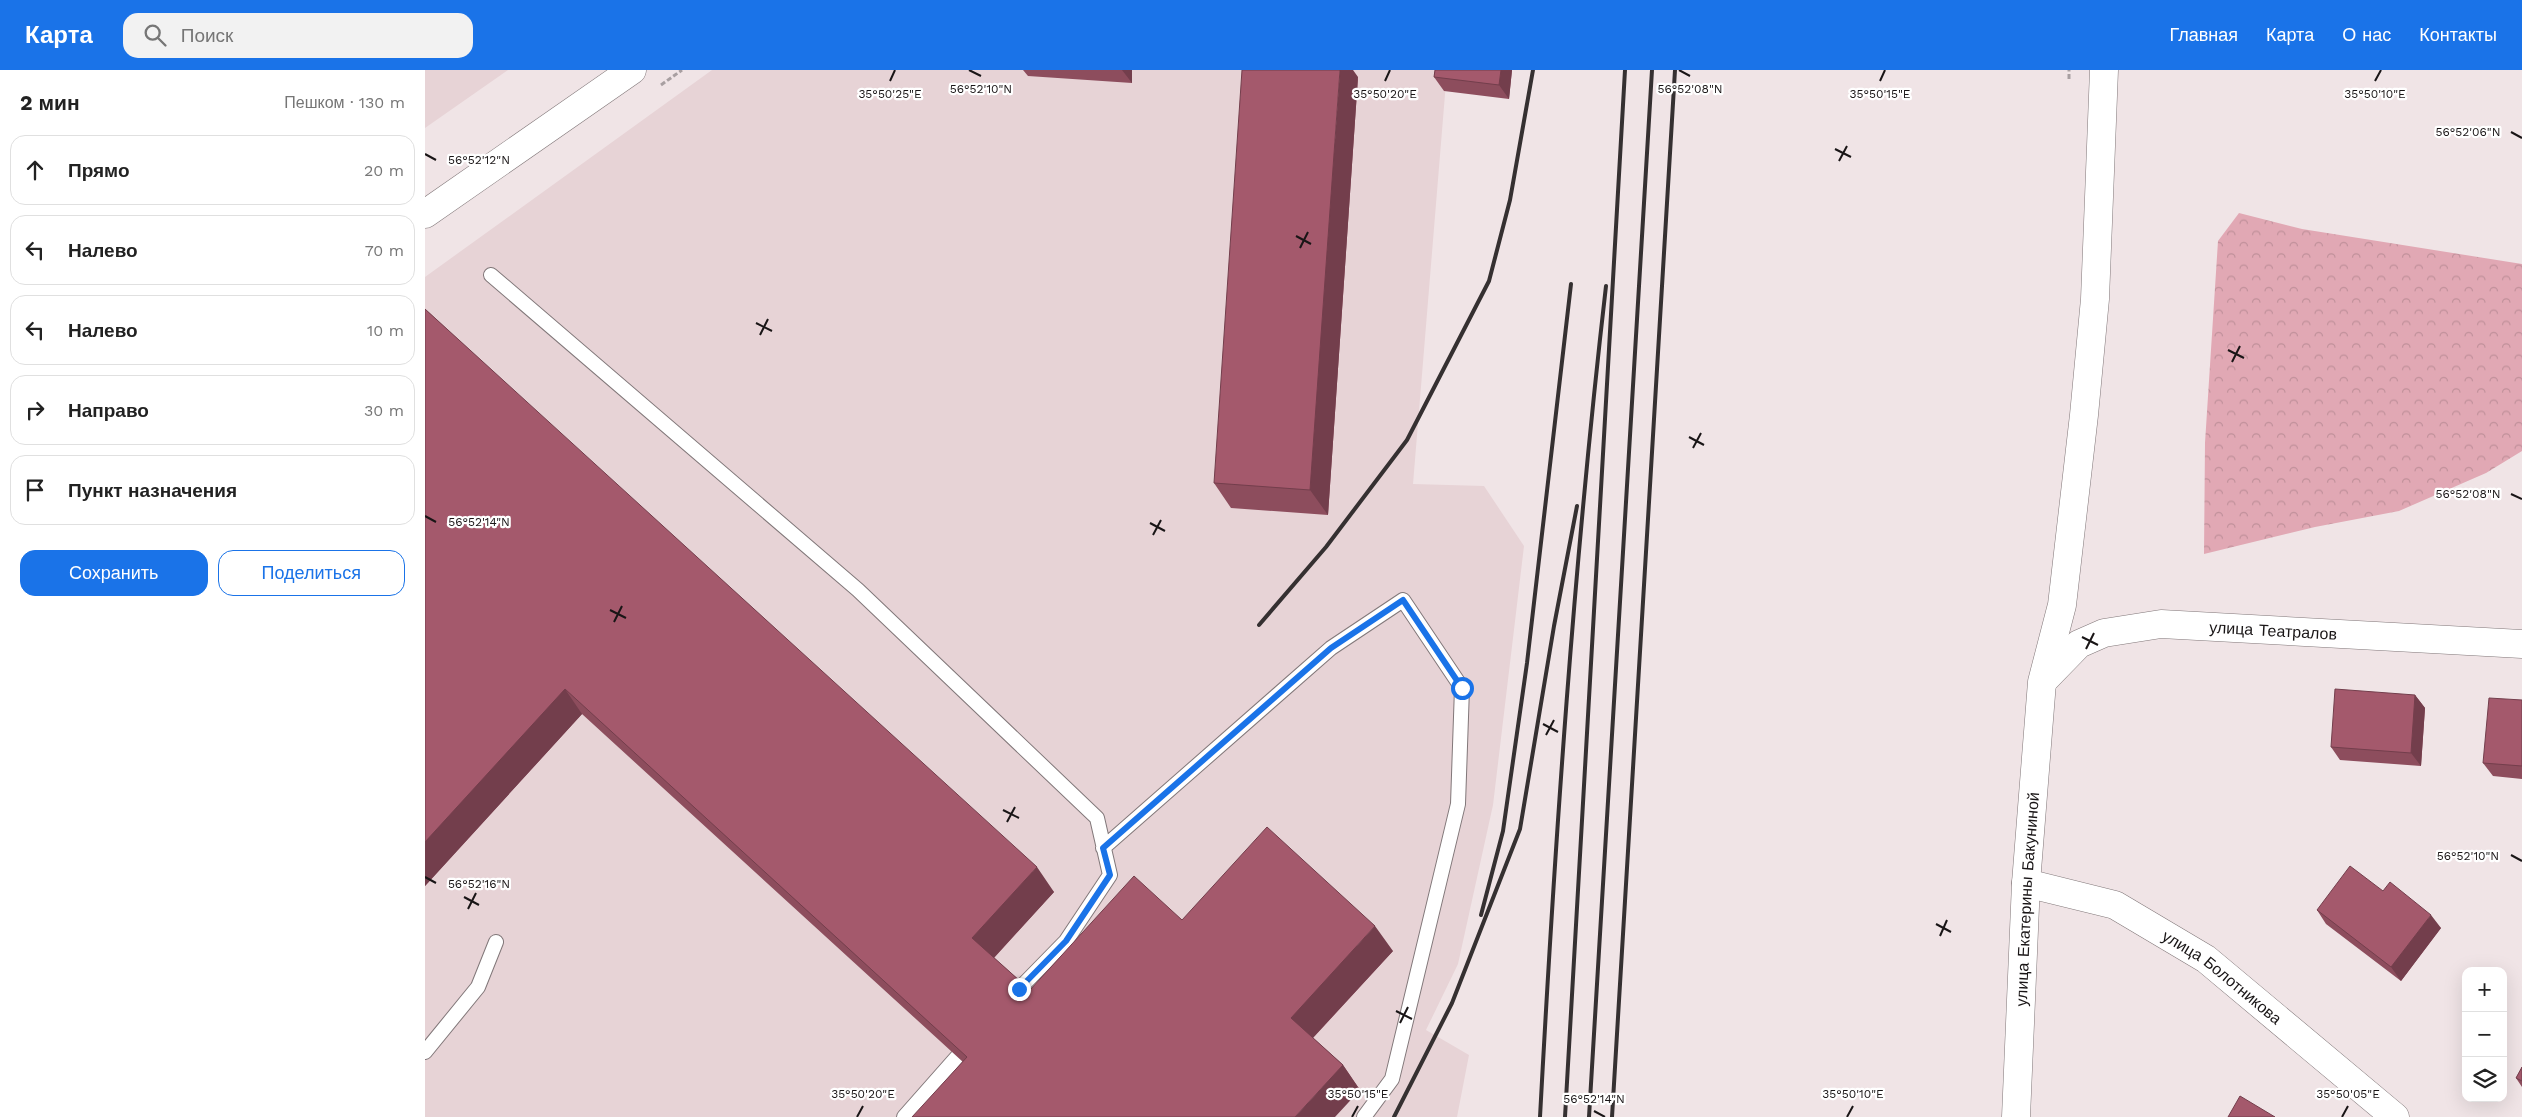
<!DOCTYPE html>
<html lang="ru">
<meta charset="utf-8">
<style>
:root{--surface:#fff;--page:#f2f2f2;--text:#222;--muted:#767676;--line:#e0e0e0;--accent:#1a73e8}
body{margin:0;font-family:"Work Sans",sans-serif;background:var(--page);color:var(--text)}
.controls{position:absolute;right:15px;bottom:15px;display:grid;overflow:hidden;border-radius:10px;box-shadow:0 5px 20px #0002}
.controls button{width:45px;height:45px;display:grid;place-items:center;padding:0;border:0;border-bottom:1px solid var(--line);background:var(--surface);color:var(--text);font:25px sans-serif}
.stop{position:absolute;width:15px;height:15px;margin:-11px;border:4px solid #1a73e8;border-radius:50%;background:#fff}
.stop.end{background:#1a73e8;border-color:#fff;box-shadow:0 1px 5px #0008}
.list{margin:0;padding:0;list-style:none}
h2{display:flex;justify-content:space-between;align-items:center;height:65px;margin:0;padding:0 20px;font-size:21px}
h2 small{font-size:16px;font-weight:400;color:var(--muted)}
.list li{display:grid;grid-template-columns:32px 1fr auto;gap:15px;align-items:center;box-sizing:border-box;height:70px;margin:0 10px 10px;padding:0 10px;border:1px solid var(--line);border-radius:15px}
.list b{display:block;font-size:19px;white-space:nowrap}
.list em{font-size:16px;font-style:normal;color:var(--muted)}
.actions{display:flex;gap:10px;padding:15px 20px}
.actions a{flex:1;padding:11px 0;border:1px solid var(--accent);border-radius:15px;text-align:center;font-size:18px;color:var(--accent)}
.actions .main{background:var(--accent);color:#fff}
.icon{flex:none;width:28px;height:28px;fill:none;stroke:currentColor;stroke-width:2;stroke-linecap:round;stroke-linejoin:round}
.map{position:relative;flex:none;width:2097px;height:1047px;overflow:hidden}
header{display:flex;align-items:center;gap:30px;box-sizing:border-box;height:70px;padding:0 25px;background:var(--accent);color:#fff}
header strong{font-size:24px}
nav{display:flex;gap:28px;margin-inline-start:auto;font-size:18px}
.search{width:350px;height:45px;background:var(--page);display:flex;align-items:center;gap:12px;box-sizing:border-box;padding:0 18px;border-radius:15px;color:var(--muted);font-size:19px}
main{display:flex}
aside{flex:1;background:var(--surface)}
.map>svg:first-child{display:block}
</style>
<header>
<strong>Карта</strong>
<div class="search"><svg class="icon" aria-label="search" viewBox="0 0 24 24"><circle cx="10" cy="10" r="6"/><path d="M15 15l6 6"/></svg>Поиск</div>
<nav><a>Главная</a><a>Карта</a><a>О нас</a><a>Контакты</a></nav>
</header>
<main>
<aside>
<h2>2 мин<small>Пешком · 130 m</small></h2>
<ul class="list">
<li><svg class="icon" aria-label="ahead" viewBox="0 0 24 24"><path d="M12 20V5M6 11l6-6 6 6"/></svg><div><b>Прямо</b></div><em>20 m</em></li>
<li><svg class="icon" aria-label="left" viewBox="0 0 24 24"><path d="M17 20v-9H6M10 6l-5 5 5 5"/></svg><div><b>Налево</b></div><em>70 m</em></li>
<li><svg class="icon" aria-label="left" viewBox="0 0 24 24"><path d="M17 20v-9H6M10 6l-5 5 5 5"/></svg><div><b>Налево</b></div><em>10 m</em></li>
<li><svg class="icon" aria-label="right" viewBox="0 0 24 24"><path d="M7 20v-9h11M14 6l5 5-5 5"/></svg><div><b>Направо</b></div><em>30 m</em></li>
<li><svg class="icon" aria-label="arrive" viewBox="0 0 24 24"><path d="M6 21V4h12l-3 4 3 4H6"/></svg><div><b>Пункт назначения</b></div></li>
</ul>
<div class="actions"><a class="main">Сохранить</a><a>Поделиться</a></div>
</aside>
<div class="map">
<svg width="2097" height="1047" viewBox="0 0 2097 1047">
<defs>
<pattern id="forest-crowns" width="20" height="18" patternUnits="userSpaceOnUse" patternTransform="scale(1.25)"><rect width="20" height="18" fill="#e1a8b4"/><path d="M2 6a3 3 0 1 1 6 0M12 15a3 3 0 1 1 6 0" fill="none" stroke="#c0909a"/></pattern>
</defs>
<rect width="100%" height="100%" fill="#f0e4e6"/>
<path fill="#e7d3d6" d="M0 0H83L0 58Z
M287 0H1022L988 414 1059 416 1099 476 1068 735 1033 894 1001 960 1044 985 1032 1047H0V207Z"/>
<path fill="url(#forest-crowns)" d="M1814 143 1877 159 2097 194V381L2061 403 1974 441 1890 457 1779 484 1780 373 1793 171Z"/>
<g fill="none" stroke-linecap="round" stroke-linejoin="round">
<g stroke="#817779" stroke-width="16">
<path id="lane" d="M66 205 433 520 672 748 685 805 641 871 594 919
M678 778 906 578 978 530 1037 618 1033 734 967 1009 939 1047
M0 982 53 917 71 872
M479 1047 532 987"/>
</g>
<g stroke="#817779" stroke-width="29">
<g id="street">
<path d="M0 144 207 0"/>
<path id="s1" d="M1618 611 1654 574 1679 563 1736 554 2097 574"/>
<path id="s2" d="M1601 813 1690 835 1781 889 1970 1047"/>
<path id="s3" d="M1591 1047 1601 813 1617 612 1637 535 1659 345 1670 229 1679 0"/>
</g>
</g>
<path stroke="#a89fa1" stroke-width="3" stroke-dasharray="5 2.5" stroke-linecap="butt" d="M1644 9V0
M236 15 257 0"/>
<use href="#lane" stroke="#fff" stroke-width="14"/>
<use href="#street" stroke="#fff" stroke-width="28"/>
<path stroke="#353031" stroke-width="4" d="M834 555 901 477 982 370 1064 211 1085 130 1108 0
M1056 845 1078 761 1102 593 1146 214
M969 1047 1027 933 1095 759 1129 556 1152 436
M1115 1047C1130 770 1149 492 1181 216
M1140 1047 1200 0
M1164 1047 1227 0
M1187 1047 1250 0"/>
</g>
<path fill="#8d4d5d" d="M598 0H707V13L603 6Z
M1010 0H1087L1084 29 1019 21 1009 7Z
M933 7 903 445 806 438 789 413Z
M0 239 629 822 569 888 605 920 757 850 968 881 888 968 918 995 935 1020 538 992 157 644 0 816Z
M1990 625 2000 638 1996 696 1915 690 1906 677Z
M2097 630V709L2068 706 2058 693Z
M1958 821 2016 858 1976 911 1901 854 1892 840Z
M2097 997V1017L2091 1008Z"/>
<path fill="#733e4c" d="M697 0H707V13Z
M915 0H928L933 7 903 445 885 420Z
M1076 0H1087L1084 29 1074 15Z
M140 619 157 644 0 816V772Z
M1990 625 2000 638 1996 696 1986 683Z
M612 797 629 822 564 893 547 868Z
M2006 845 2016 858 1976 911 1966 897Z
M950 856 968 881 883 973 866 948Z
M918 995 935 1020 910 1047H870Z"/>
<path fill="#a4596c" stroke="#733e4c" d="M817 0H915L885 420 789 413Z
M1010 0H1076L1074 15 1009 7Z
M0 239 612 797 547 868 605 920 709 806 757 850 842 757 950 856 866 948 918 995 870 1047H487L542 987 140 619 0 772Z
M1910 619 1990 625 1986 683 1906 677Z
M2064 628 2097 630V696L2058 693Z
M1925 796 1958 821 1965 812 2006 845 1966 897 1892 840Z
M2097 997V1011L2091 1008Z
M1815 1026 1850 1047H1803Z"/>
<g fill="none" stroke-linecap="round" stroke-linejoin="round">
<path stroke="#1a73e8" stroke-width="6" d="M594 919 641 871 685 805 678 778 906 578 978 530 1037 618"/>
</g>
<path fill="none" stroke="#191516" stroke-width="2" d="M544 0 556 6M1254 0 1265 6M465 11 470 0M960 11 965 0M1455 11 1460 0M1950 11 1956 0M2086 62 2097 68M1410 79 1426 87M0 84 11 90M1414 91 1422 76M871 166 886 174M875 178 883 162M331 253 347 261M335 265 343 249M1803 280 1819 288M1807 292 1815 276M1264 367 1279 375M1268 378 1276 363M2086 424 2097 429M0 446 11 452M725 453 740 461M728 465 736 450M185 540 201 548M189 552 197 536M1657 567 1673 575M1661 579 1669 563M1118 654 1133 662M1121 665 1129 650M578 740 594 748M582 752 590 737M2086 785 2097 791M0 807 11 813M39 827 54 835M43 839 51 823M1511 854 1526 862M1515 866 1522 850M971 941 987 949M975 953 983 937M1169 1041 1180 1047M432 1047 438 1036M927 1047 933 1036M1422 1047 1428 1036M1917 1047 1923 1036"/>
<g text-anchor="middle" dominant-baseline="central" stroke-width="4.5" stroke-linejoin="round" paint-order="stroke">
<g font-size="16" fill="#191516" stroke="#fff">
<text stroke="none"><textPath href="#s1" startOffset="249">улица Театралов</textPath></text>
<text stroke="none"><textPath href="#s3" startOffset="218">улица Екатерины Бакуниной</textPath></text>
<text stroke="none"><textPath href="#s2" startOffset="221">улица Болотникова</textPath></text>
</g>
</g>
<g font-size="12" text-anchor="middle" fill="#191516" stroke="#fff" stroke-width="4.5" stroke-linejoin="round" paint-order="stroke">
<text x="556" y="23">56°52'10"N</text>
<text x="1265" y="23">56°52'08"N</text>
<text x="465" y="28">35°50'25"E</text>
<text x="960" y="28">35°50'20"E</text>
<text x="1455" y="28">35°50'15"E</text>
<text x="1950" y="28">35°50'10"E</text>
<text x="2043" y="66">56°52'06"N</text>
<text x="54" y="94">56°52'12"N</text>
<text x="2043" y="428">56°52'08"N</text>
<text x="54" y="456">56°52'14"N</text>
<text x="2043" y="790">56°52'10"N</text>
<text x="54" y="818">56°52'16"N</text>
<text x="438" y="1028">35°50'20"E</text>
<text x="933" y="1028">35°50'15"E</text>
<text x="1428" y="1028">35°50'10"E</text>
<text x="1923" y="1028">35°50'05"E</text>
<text x="1169" y="1033">56°52'14"N</text>
</g>
</svg>
<div class="controls">
<button>+</button>
<button>−</button>
<button><svg class="icon" aria-label="layers" viewBox="0 0 24 24"><path d="M12 4l9 5-9 5-9-5zM3 14l9 5 9-5"/></svg></button>
</div>
<div class="stop" style="left:1037px;top:618px"></div>
<div class="stop end" style="left:594px;top:919px"></div>
</div>
</main>
